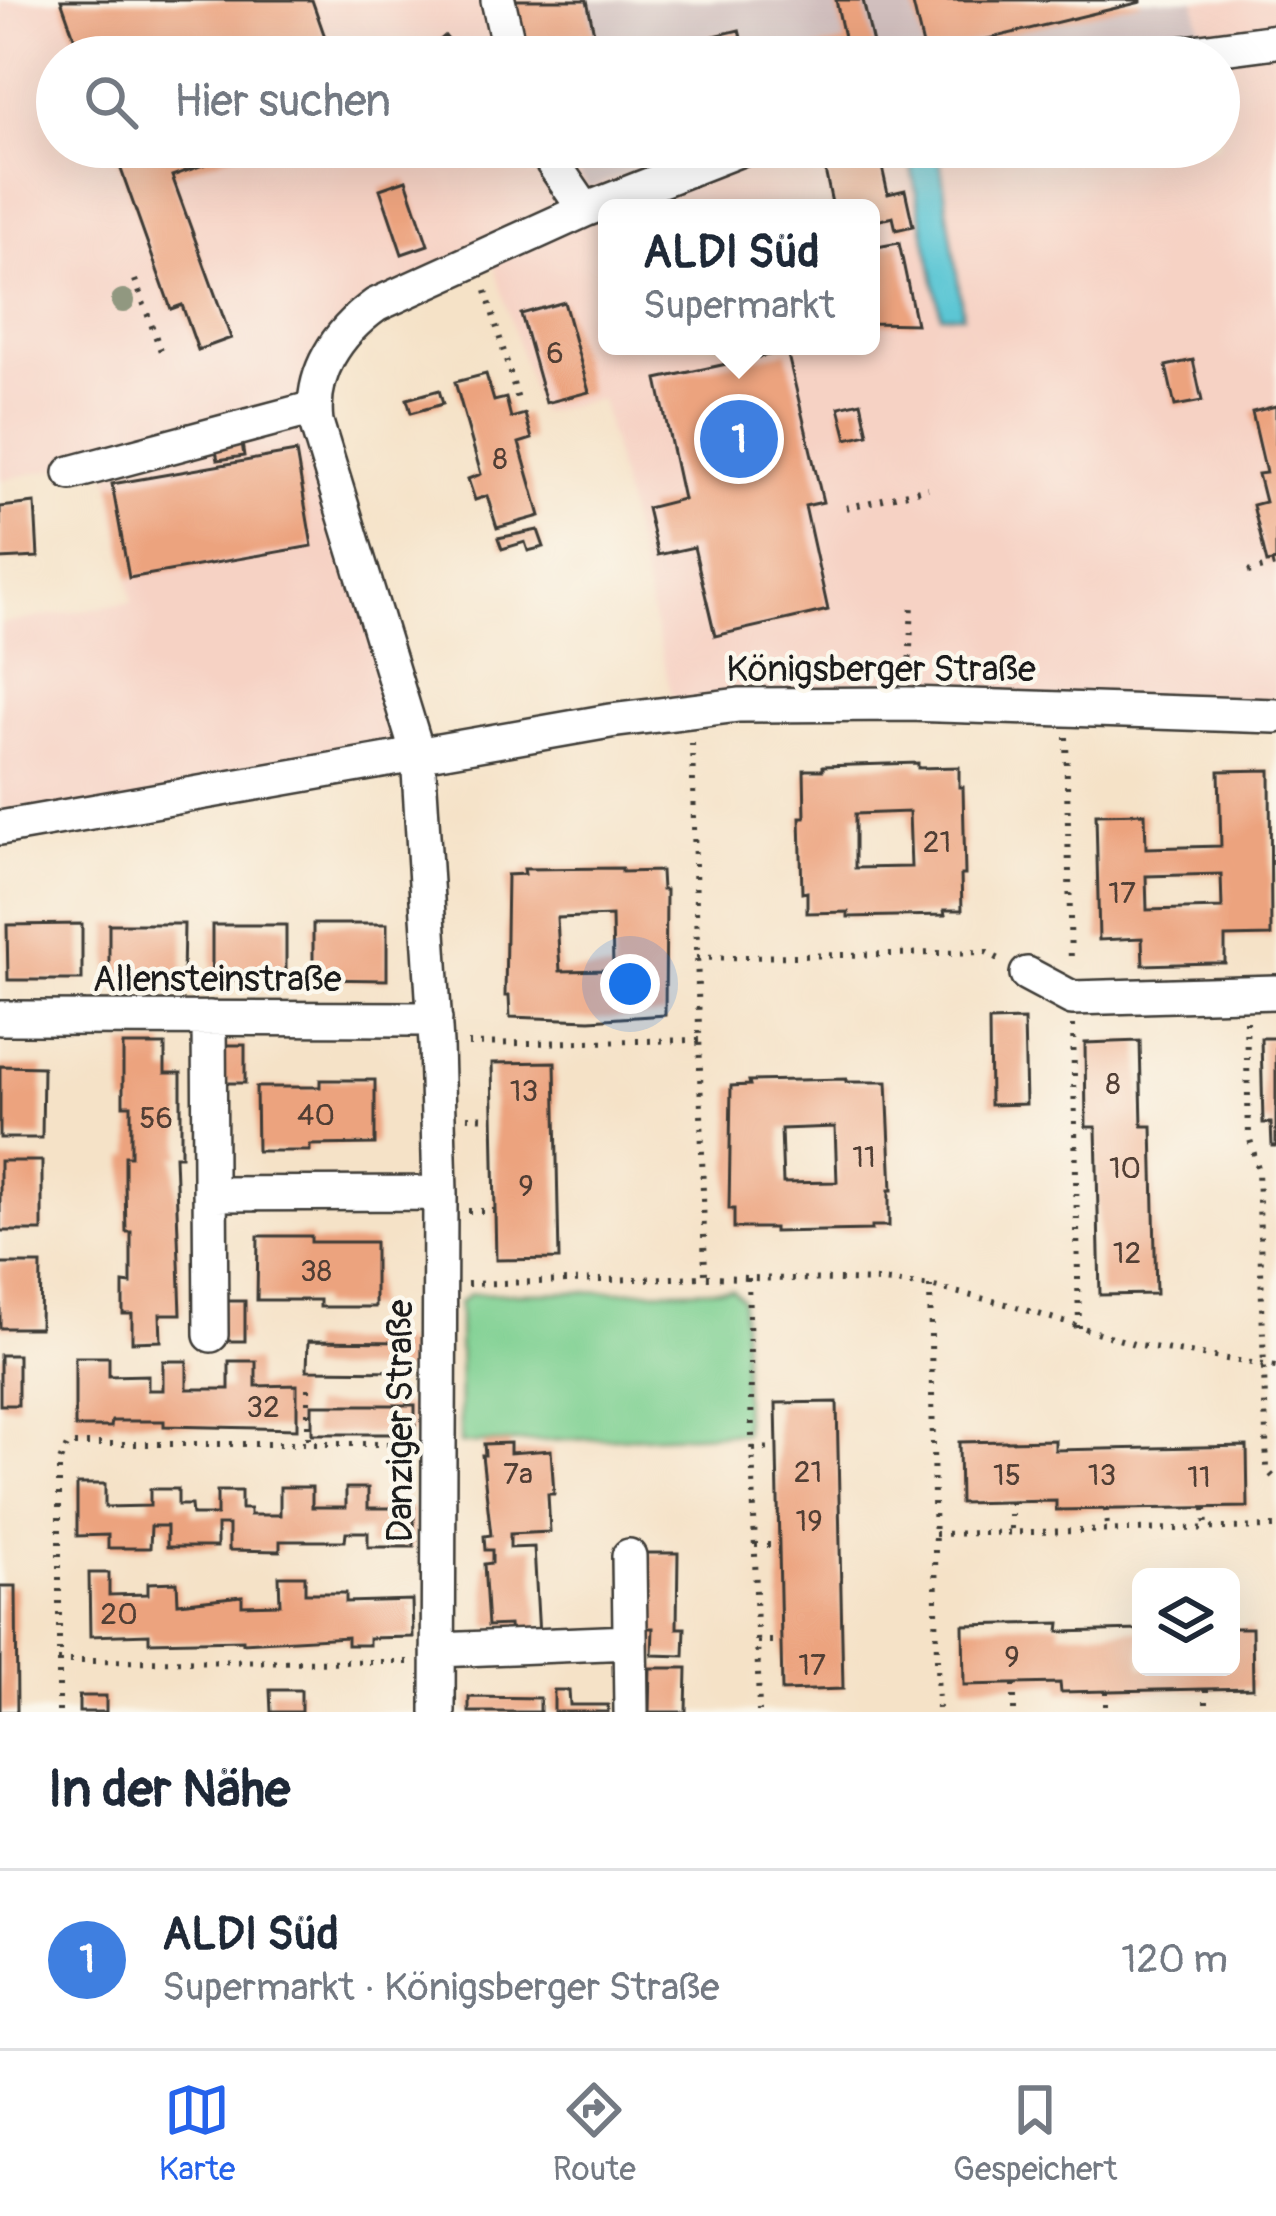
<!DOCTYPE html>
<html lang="de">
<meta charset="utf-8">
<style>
:root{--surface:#fff;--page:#f2f2f3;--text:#1f2937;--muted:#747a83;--line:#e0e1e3;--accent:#2563eb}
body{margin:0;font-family:Pangolin,sans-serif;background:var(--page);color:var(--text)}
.controls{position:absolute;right:36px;bottom:36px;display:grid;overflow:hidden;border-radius:18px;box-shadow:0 12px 48px #0002}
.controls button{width:108px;height:108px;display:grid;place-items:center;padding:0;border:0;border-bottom:3px solid var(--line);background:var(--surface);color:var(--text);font:60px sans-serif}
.you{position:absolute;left:630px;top:984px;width:42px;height:42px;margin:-30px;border:9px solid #fff;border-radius:50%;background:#1a73e8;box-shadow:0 0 0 18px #1a73e833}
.badge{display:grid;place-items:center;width:78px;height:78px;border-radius:50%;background:var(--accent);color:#fff;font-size:39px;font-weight:700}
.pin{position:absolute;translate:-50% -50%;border:6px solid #fff;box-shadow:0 3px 12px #0006}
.popup{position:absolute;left:598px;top:199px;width:282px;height:156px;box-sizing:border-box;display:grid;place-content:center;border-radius:18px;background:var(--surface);filter:drop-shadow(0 3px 9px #0005);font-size:39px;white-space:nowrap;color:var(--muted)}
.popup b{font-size:45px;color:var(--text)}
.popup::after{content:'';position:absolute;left:50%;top:100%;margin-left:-24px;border:24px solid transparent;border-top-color:var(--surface)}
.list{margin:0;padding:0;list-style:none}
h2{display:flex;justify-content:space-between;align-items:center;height:156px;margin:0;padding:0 48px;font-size:51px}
h2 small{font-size:39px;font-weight:400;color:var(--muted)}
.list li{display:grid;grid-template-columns:78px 1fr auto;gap:36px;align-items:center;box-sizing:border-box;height:180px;padding:0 48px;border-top:3px solid var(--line)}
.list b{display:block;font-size:45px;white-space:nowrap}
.list p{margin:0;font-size:39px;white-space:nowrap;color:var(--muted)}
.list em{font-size:39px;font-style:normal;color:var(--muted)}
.icon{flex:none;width:66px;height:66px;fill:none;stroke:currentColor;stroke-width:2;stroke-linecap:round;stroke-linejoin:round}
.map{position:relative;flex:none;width:1276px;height:1712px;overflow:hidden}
.search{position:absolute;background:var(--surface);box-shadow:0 12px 48px #0002;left:36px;right:36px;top:36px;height:132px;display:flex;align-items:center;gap:30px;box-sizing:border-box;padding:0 42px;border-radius:66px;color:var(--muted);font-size:45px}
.sheet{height:336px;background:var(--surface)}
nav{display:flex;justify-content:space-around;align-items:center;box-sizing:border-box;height:168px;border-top:3px solid var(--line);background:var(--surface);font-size:33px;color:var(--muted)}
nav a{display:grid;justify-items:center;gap:6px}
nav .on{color:var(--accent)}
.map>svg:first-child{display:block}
</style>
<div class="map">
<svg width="1276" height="1712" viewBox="0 0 1276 1712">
<rect width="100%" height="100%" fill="#fbf7ec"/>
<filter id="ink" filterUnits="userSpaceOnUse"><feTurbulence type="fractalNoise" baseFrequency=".00833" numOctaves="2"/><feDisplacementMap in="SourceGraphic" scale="24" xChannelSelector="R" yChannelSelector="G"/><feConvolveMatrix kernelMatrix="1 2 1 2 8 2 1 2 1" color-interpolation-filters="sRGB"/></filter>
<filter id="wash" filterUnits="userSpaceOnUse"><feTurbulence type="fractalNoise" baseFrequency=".004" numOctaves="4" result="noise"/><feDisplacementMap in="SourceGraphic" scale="48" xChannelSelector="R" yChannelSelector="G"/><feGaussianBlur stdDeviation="2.7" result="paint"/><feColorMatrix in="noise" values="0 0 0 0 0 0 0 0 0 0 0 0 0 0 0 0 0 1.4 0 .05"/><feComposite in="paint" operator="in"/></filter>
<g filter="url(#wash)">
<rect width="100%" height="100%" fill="#f5e2c7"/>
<path fill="#f6d2c4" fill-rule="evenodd" d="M0 0H1276V711L674 706 601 399 539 413 490 252 376 305 314 408 106 459 0 480ZM57 57H1219V147H57ZM607 208H871V346H607Z
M315 414 418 755 0 824V624L132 602 108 470Z"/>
<path fill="#d1bfbe" d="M512 0H1195L1200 30 995 57H525Z
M561 147H698L589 188Z"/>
<path fill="#7fd092" stroke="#4e7657" stroke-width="3" d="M732 1289 742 1299 744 1433 460 1444 459 1303 470 1294Z"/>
<path fill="#5bc6d4" stroke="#3c7178" stroke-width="3" d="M907 147H938L963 315H941Z"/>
<g id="blocks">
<path fill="#eca37e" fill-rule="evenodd" d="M61 0H312L332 57H81Z
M512 0H587L599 57H525Z
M836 0H863L876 57H812L811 49 845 42Z
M912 0H1141V2L925 54Z
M739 30 746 57H602L653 43 655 50Z
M445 36 462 57H420Z
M113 147H253L172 176 231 338 198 350 182 305 171 309Z
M560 147H630L631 149 564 164Z
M880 158 888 194 905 190 913 226 896 230 893 217 871 222V208H833L825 170Z
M406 180 428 245 402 254 380 189Z
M899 243 916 324 871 323V248Z
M564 302 589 392 546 403 521 314Z
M787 351 823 502 805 506 828 610 715 636 694 547 658 555 647 508 683 499 657 379Z
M1193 360 1202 401 1175 406 1166 366Z
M486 374 494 401 506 398 511 418 525 414 532 439 519 443 540 516 497 528 487 496 475 500 468 479 481 474 455 382Z
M439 390 443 404 411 413 407 399Z
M861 402 868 434 847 439 839 407Z
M1276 406V561L1267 563 1253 505 1265 502 1258 474 1266 473 1252 412Z
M242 443 244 456 218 460 215 446Z
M296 452 312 546 129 578 112 484Z
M35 503 38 557 0 559V507Z
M538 530 544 547 528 551 525 542 502 549 498 538Z
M918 763V768L959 767V787H963L965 875H961L962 910H944L945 915 848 917V912L807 913V892L802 893 800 817H805L804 770H823V766ZM909 812 911 867 855 868V814Z
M1270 770 1271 936 1225 937V963H1212L1143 965 1142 938 1099 940 1096 814 1145 813 1146 848 1221 846 1219 771ZM1221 874 1222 908 1147 910 1146 876Z
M622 868V872L661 871 662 890H666L665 1015 590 1020 510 1017 509 996H505L507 875 525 874 524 869ZM612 916 613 970 560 971 557 918Z
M82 924V980H8L7 925Z
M109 924H184L183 980 109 979Z
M313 924H387V980L313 979Z
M212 925H286V980H212Z
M1024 1020 1026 1104 990 1105 989 1021Z
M1261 1038H1276V1146H1272L1271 1123H1263Z
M1140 1041 1142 1126H1152L1156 1294 1100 1295 1096 1127H1086L1085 1043Z
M123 1045H165V1073H181V1156H175L181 1314H160L161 1341 132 1342V1314H123V1283L131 1284V1232H126L125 1182V1156H131V1105H123Z
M216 1045H245V1083H216Z
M555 1062 559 1259 496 1260 492 1063Z
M0 1066 43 1067 42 1138H0Z
M846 1079V1082H887L892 1190H889V1226H872V1230L774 1232V1228H734V1209H729L731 1086 750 1085 749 1081ZM835 1127 837 1182 783 1183 781 1129Z
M320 1080H375V1144L310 1145V1151H257L256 1087H320Z
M0 1161H42V1231H0Z
M258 1236H311V1242H375V1307H320V1300H257Z
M0 1264H41L40 1328H0Z
M217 1301H245V1341H216Z
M308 1341 407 1342V1371L307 1370Z
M0 1355H18V1405H0Z
M75 1357H109V1376L148 1375V1390H163V1361H187V1389H229V1361H256V1386L297 1385V1429L164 1426V1421H112L111 1427H75Z
M837 1402 843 1689 782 1691 776 1403Z
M312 1405H415V1434H312Z
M1055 1440V1450L1247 1446 1248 1507 1056 1510V1501L960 1503 959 1442Z
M510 1443V1453L551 1450 554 1494H548L550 1532 510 1534V1548L534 1547 539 1636 510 1638 509 1625 488 1626 484 1564 492 1563V1550H485L484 1536 491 1535 482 1455H485L484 1444Z
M77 1484H105V1507L150 1506V1489H178V1505H191L192 1515H217V1491H241V1509H250V1515H280V1487H312V1507H346V1488H368V1508H414V1547H368V1532H346L345 1541H280V1551L229 1550V1525H217V1547H167V1526H151L150 1548H108V1535L77 1536Z
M641 1553H678L677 1628H685L684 1656 652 1655 653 1628H640Z
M89 1573H109V1595L148 1594V1583L177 1582 178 1603 242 1596V1605L280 1604 279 1576H305V1593H346V1602L412 1600 413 1637 369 1638V1645H347V1637L243 1643V1640L149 1642V1634L90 1636Z
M0 1586H16L17 1712H0Z
M1060 1623 1059 1632 1141 1630V1667H1231V1628H1252L1253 1688 1061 1692 1060 1683 964 1685 963 1625Z
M650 1668H687L686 1712H649Z
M270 1690H301V1712H271Z
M554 1690H569L570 1705H608V1712H554Z
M79 1696H106V1712H79Z
M469 1697 540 1698V1712H469Z"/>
</g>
</g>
<g filter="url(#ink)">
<use href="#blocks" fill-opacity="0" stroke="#3d3a36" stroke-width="3"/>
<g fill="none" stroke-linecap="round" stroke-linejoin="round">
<g stroke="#3d3a36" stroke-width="38">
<path id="minor" d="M498 0 511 57
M1155 57 1276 41
M542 147 585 210
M71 473 314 408
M0 828 610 721 739 705 908 704 1276 716
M1027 974 1072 998 1276 992
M0 1018 435 1019
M209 1018 211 1335
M210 1194 440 1193
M629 1556 631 1712
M438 1650 630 1642
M438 1712 440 1193 436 1044 418 755 316 422C310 373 337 333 376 305L585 210 746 147"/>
</g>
<path stroke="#3d3a36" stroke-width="6" stroke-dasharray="3 9" stroke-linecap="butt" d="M135 280 162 354
M486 291 518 400
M846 508 928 488
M1248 572 1276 565
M909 671 912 603
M1066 737 1071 964
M692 743 705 1276
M697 958 986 952 1003 961
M1246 1021 1249 1136 1258 1168 1267 1470 1276 1480
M1073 1025 1079 1328
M468 1044 699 1040
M467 1117 493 1118
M468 1211H495
M748 1278 759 1712
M467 1284 705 1277 883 1281 930 1286 1010 1305 1134 1344 1276 1367
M930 1286 938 1712
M308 1388V1444
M753 1449 777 1448
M1011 1502V1533
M1205 1508 1206 1528
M1106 1509 1107 1530
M935 1534 1276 1527
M755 1545H779
M757 1641H781
M57 1661 410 1662
M1014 1684V1712
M1206 1689V1712
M1106 1691V1712
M59 1712V1463L68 1444H412"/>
<use href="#minor" stroke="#fff" stroke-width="33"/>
</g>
<circle fill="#919880" cx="123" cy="301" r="12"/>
</g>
<g text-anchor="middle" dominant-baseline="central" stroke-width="9" stroke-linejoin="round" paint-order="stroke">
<g font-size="30" fill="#503e34">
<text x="555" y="353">6</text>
<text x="500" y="459">8</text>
<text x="937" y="842">21</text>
<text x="1122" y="893">17</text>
<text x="1113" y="1084">8</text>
<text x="524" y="1091">13</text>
<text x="316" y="1115">40</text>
<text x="156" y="1118">56</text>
<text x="864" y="1157">11</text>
<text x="1125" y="1168">10</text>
<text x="526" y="1186">9</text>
<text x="1127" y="1253">12</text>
<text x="316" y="1271">38</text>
<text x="263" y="1407">32</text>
<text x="808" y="1472">21</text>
<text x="518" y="1474">7a</text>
<text x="1007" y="1475">15</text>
<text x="1102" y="1475">13</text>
<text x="1199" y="1477">11</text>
<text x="809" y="1521">19</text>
<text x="119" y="1614">20</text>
<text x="1012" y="1657">9</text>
<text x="812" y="1665">17</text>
</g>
<g font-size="36" fill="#1c1c1c" stroke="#fbf7ec">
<text x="881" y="669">Königsberger Straße</text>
<text x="217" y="979">Allensteinstraße</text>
<text transform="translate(400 1421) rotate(-90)">Danziger Straße</text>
</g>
</g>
</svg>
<div class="controls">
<button><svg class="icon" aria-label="layers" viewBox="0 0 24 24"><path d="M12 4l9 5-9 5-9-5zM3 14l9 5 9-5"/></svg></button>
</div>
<div class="you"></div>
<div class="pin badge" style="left:739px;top:439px;background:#3f7fe0">1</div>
<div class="popup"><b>ALDI Süd</b>Supermarkt</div>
<div class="search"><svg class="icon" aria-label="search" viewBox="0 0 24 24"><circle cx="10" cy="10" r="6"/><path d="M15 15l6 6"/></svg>Hier suchen</div>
</div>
<section class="sheet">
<h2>In der Nähe<small></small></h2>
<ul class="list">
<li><span class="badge" style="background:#3f7fe0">1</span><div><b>ALDI Süd</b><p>Supermarkt · Königsberger Straße</p></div><em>120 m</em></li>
</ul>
</section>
<nav>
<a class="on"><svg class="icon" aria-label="map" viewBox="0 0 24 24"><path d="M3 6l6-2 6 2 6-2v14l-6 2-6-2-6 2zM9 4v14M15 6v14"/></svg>Karte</a>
<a><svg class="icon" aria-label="directions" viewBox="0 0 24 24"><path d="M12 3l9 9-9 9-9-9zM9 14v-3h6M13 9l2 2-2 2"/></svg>Route</a>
<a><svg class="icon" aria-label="saved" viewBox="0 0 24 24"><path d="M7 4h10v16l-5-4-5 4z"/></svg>Gespeichert</a>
</nav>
